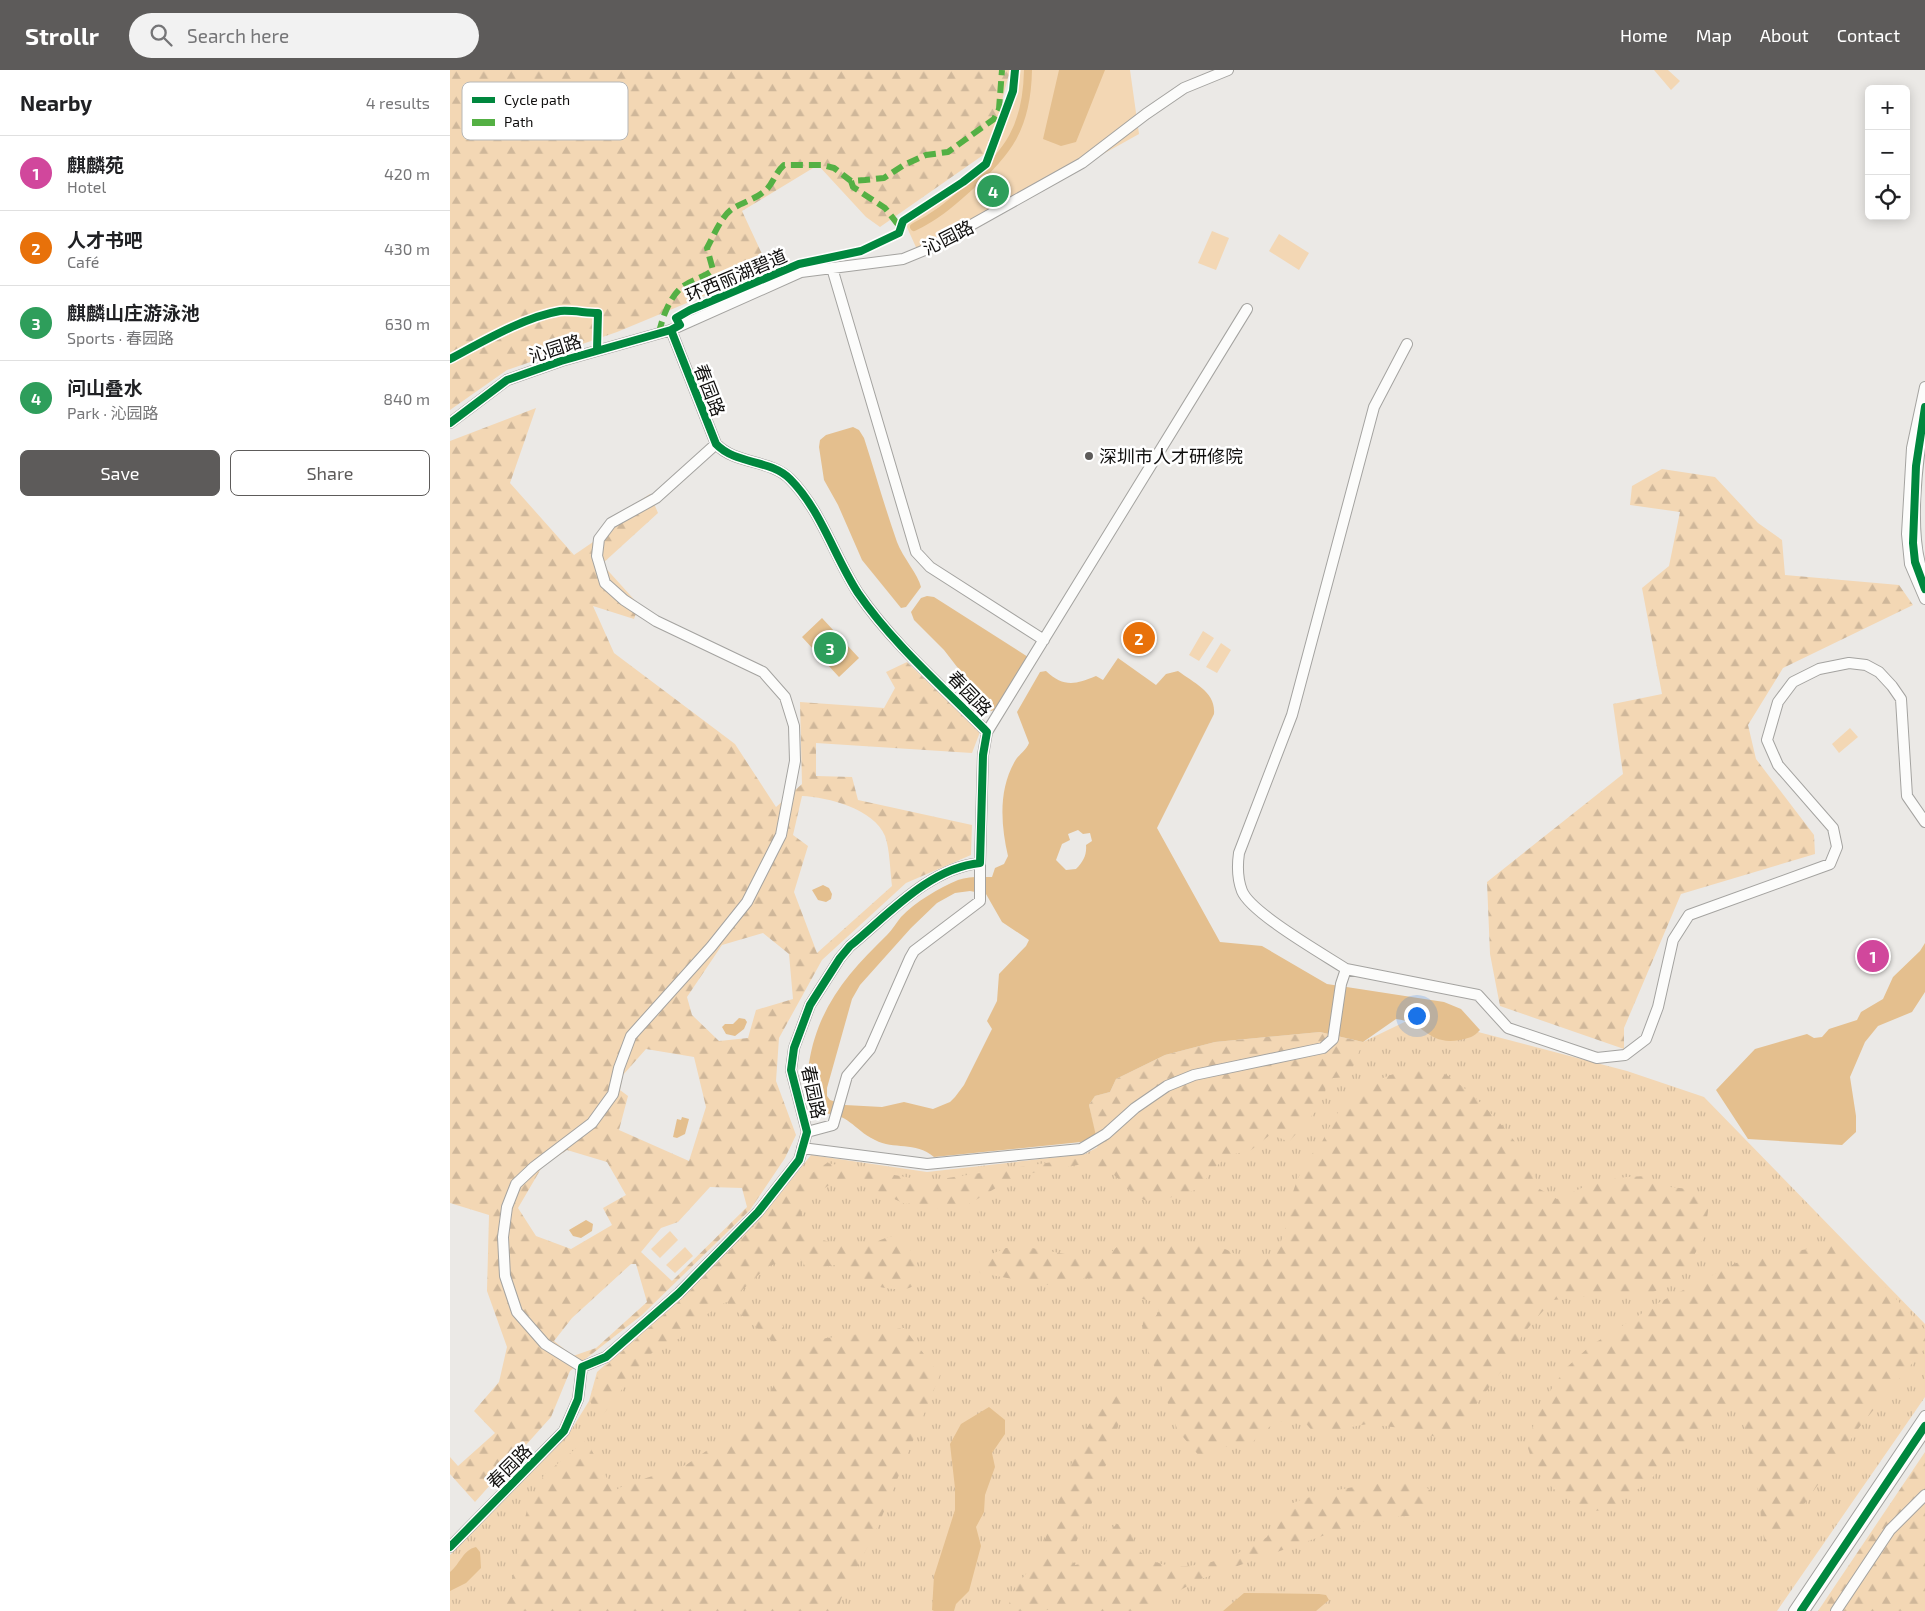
<!DOCTYPE html>
<meta charset="utf-8">
<style>
:root{--surface:#fff;--page:#f2f2f2;--text:#202124;--muted:#757577;--line:#e0e0e0;--accent:#5d5b5a}
body{margin:0;font-family:"Exo 2","Noto Sans SC",sans-serif;background:var(--page);color:var(--text)}
.controls{position:absolute;right:15px;top:15px;display:grid;overflow:hidden;border-radius:8px;box-shadow:0 2px 12px #0003}
.controls button{width:45px;height:45px;display:grid;place-items:center;padding:0;border:0;border-bottom:1px solid var(--line);background:var(--surface);color:var(--text);font:25px sans-serif}
.you{position:absolute;left:966px;top:945px;width:18px;height:18px;margin:-12px;border:4px solid #fff;border-radius:50%;background:#1a73e8;box-shadow:0 0 0 8px #1a73e833}
.badge{display:grid;place-items:center;width:32px;height:32px;border-radius:50%;background:var(--accent);color:#fff;font-size:16px;font-weight:700}
.pin{position:absolute;translate:-50% -50%;border:2px solid #fff;box-shadow:0 1px 5px #0006}
.list{margin:0;padding:0;list-style:none}
h2{display:flex;justify-content:space-between;align-items:center;height:65px;margin:0;padding:0 20px;font-size:21px}
h2 small{font-size:16px;font-weight:400;color:var(--muted)}
.list li{display:grid;grid-template-columns:32px 1fr auto;gap:15px;align-items:center;box-sizing:border-box;height:75px;padding:0 20px;border-top:1px solid var(--line)}
.list b{display:block;font-size:19px;white-space:nowrap}
.list p{margin:0;font-size:16px;white-space:nowrap;color:var(--muted)}
.list em{font-size:16px;font-style:normal;color:var(--muted)}
.actions{display:flex;gap:10px;padding:15px 20px}
.actions a{flex:1;padding:11px 0;border:1px solid var(--accent);border-radius:8px;text-align:center;font-size:18px;color:var(--accent)}
.actions .main{background:var(--accent);color:#fff}
.icon{flex:none;width:28px;height:28px;fill:none;stroke:currentColor;stroke-width:2;stroke-linecap:round;stroke-linejoin:round}
.map{position:relative;flex:none;width:1475px;height:1541px;overflow:hidden}
header{display:flex;align-items:center;gap:30px;box-sizing:border-box;height:70px;padding:0 25px;background:var(--accent);color:#fff}
header strong{font-size:24px}
nav{display:flex;gap:28px;margin-inline-start:auto;font-size:18px}
.search{width:350px;height:45px;background:var(--page);display:flex;align-items:center;gap:12px;box-sizing:border-box;padding:0 18px;border-radius:28px;color:var(--muted);font-size:19px}
main{display:flex}
aside{flex:1;background:var(--surface)}
.map>svg:first-child{display:block}
</style>
<header>
<strong>Strollr</strong>
<div class="search"><svg class="icon" aria-label="search" viewBox="0 0 24 24"><circle cx="10" cy="10" r="6"/><path d="M15 15l6 6"/></svg>Search here</div>
<nav><a>Home</a><a>Map</a><a>About</a><a>Contact</a></nav>
</header>
<main>
<aside>
<h2>Nearby<small>4 results</small></h2>
<ul class="list">
<li><span class="badge" style="background:#d1479c">1</span><div><b>麒麟苑</b><p>Hotel</p></div><em>420 m</em></li>
<li><span class="badge" style="background:#e8710a">2</span><div><b>人才书吧</b><p>Café</p></div><em>430 m</em></li>
<li><span class="badge" style="background:#2e9e5b">3</span><div><b>麒麟山庄游泳池</b><p>Sports · 春园路</p></div><em>630 m</em></li>
<li><span class="badge" style="background:#2e9e5b">4</span><div><b>问山叠水</b><p>Park · 沁园路</p></div><em>840 m</em></li>
</ul>
<div class="actions"><a class="main">Save</a><a>Share</a></div>
</aside>
<div class="map">
<svg width="1475" height="1541" viewBox="0 0 1475 1541">
<defs>
<pattern id="grass-tufts" width="24" height="20" patternUnits="userSpaceOnUse" patternTransform="scale(1.25)"><rect width="24" height="20" fill="#f3d7b4"/><path d="M3 7l-1-3M5 7V3M7 7l1-3M15 17l-1-3M17 17v-4M19 17l1-3" fill="none" stroke="#cfb79a"/></pattern>
<pattern id="forest-firs" width="22" height="20" patternUnits="userSpaceOnUse" patternTransform="scale(1.25)"><rect width="22" height="20" fill="#f3d7b4"/><path d="M5 1l3.5 6h-7zM16 11l3.5 6h-7z" fill="#cfb79a"/></pattern>
</defs>
<rect width="100%" height="100%" fill="#ebe9e6"/>
<path fill="url(#grass-tufts)" d="M967 946 1177 1001 1254 1027 1475 1254V1327L1327 1541H0V1485L118 1365 139 1331 147 1302 232 1227 312 1146 361 1085 477 1102 635 1084 679 1060 913 972Z"/>
<path fill="url(#forest-firs)" fill-rule="evenodd" d="M0 0H560L539 81 430 157 416 147 368 95 292 141 319 199 167 262 57 300 0 340Z
M86 338 60 413 124 485 143 472 157 452 200 424 208 443 152 494 189 535 184 549 143 536 164 583 285 674 326 737 352 714 350 632 434 638 445 618 436 602 457 592 530 662 522 683 366 673V706L402 707 408 730 522 755 521 785 456 813 372 890 329 968 326 1011 346 1065 335 1088 300 1140 192 1245 120 1301 101 1347 25 1432 0 1404V1387L8 1396 45 1363 24 1341 49 1312 57 1277 37 1221 39 1145 0 1133V371ZM352 726C378 727 424 739 435 766 440 780 440 801 442 816L367 883 344 822 358 776 343 765ZM313 863 339 884 343 929 306 940 298 968 269 971 242 945 237 927 272 875ZM196 979 244 987 256 1037 239 1091 169 1060 178 1026 170 1020 173 1005ZM117 1080 157 1092 176 1125 153 1138 162 1155 121 1179 86 1166 68 1138 92 1097ZM260 1117 292 1118 297 1137 222 1211 191 1182 211 1158 228 1152ZM181 1194H186L197 1232 146 1278 123 1286 104 1271 122 1248Z
M1212 399 1265 407 1308 453 1332 470 1335 505 1449 515 1463 535 1333 598 1298 655 1306 689 1364 765 1365 784 1231 824 1174 958V979L1050 936 1040 884 1037 812 1173 704 1163 634 1212 624 1192 518 1219 496 1230 442 1180 435 1182 416Z
M870 962 913 972 899 1007 883 1008 876 1014 875 1024 867 1032 865 1042 839 1072 821 1064 800 1081 779 1085 763 1099 750 1118 729 1126 697 1131 687 1127 661 1102 639 1093 566 1106 519 1134 497 1141 465 1133 455 1134 412 1114H381L356 1130 350 1138C353 1147 354 1156 361 1163 375 1177 410 1175 428 1171 435 1169 442 1163 449 1168 465 1177 466 1196 468 1212 465 1214 462 1217 459 1218 451 1221 424 1218 418 1212 409 1206 403 1197 393 1195 381 1193 370 1200 359 1202L346 1182 341 1192 333 1191 317 1197 289 1223C292 1229 294 1235 300 1239 315 1248 337 1244 335 1269L323 1272 276 1232 240 1255 230 1268 197 1286 149 1350 140 1331 148 1303 233 1228 313 1147 361 1089 360 1104 377 1093 478 1111 649 1085 639 1035 645 1026 660 1022 666 1009 715 985 765 972Z
M979 995C989 1001 1000 1006 1008 1013 1036 1035 1083 1084 1088 1118L1107 1129 1145 1112 1176 1107 1197 1106 1220 1117 1239 1119 1255 1126 1259 1135 1254 1167 1242 1189 1225 1212 1201 1223 1149 1225 1103 1230C1087 1248 1066 1268 1059 1291L1016 1348 1007 1357 986 1367 960 1359 917 1354 865 1364 852 1349C826 1348 817 1357 800 1375L775 1377 751 1388 728 1361 692 1264 693 1251 704 1249 709 1241 704 1232 681 1226 662 1208 623 1209 596 1215 530 1203 525 1191 556 1178H582L626 1186 656 1187 669 1175C695 1175 749 1171 772 1178 789 1183 791 1195 814 1189 837 1182 837 1141 843 1122 847 1109 853 1096 861 1085 865 1080 870 1075 873 1070 879 1058 884 1047 892 1037 911 1012 950 1000 979 995Z
M1393 1172 1475 1260V1278L1411 1355 1316 1487 1309 1426 1291 1344 1286 1338 1267 1343 1254 1353 1197 1413 1157 1440 1143 1441 1129 1437 1106 1421 1085 1400 1078 1378 1084 1353 1096 1327 1116 1298 1140 1276 1210 1232 1286 1193Z
M454 1258 490 1305 428 1456 391 1529 388 1541H55L78 1435 94 1405 136 1370 164 1421 175 1415 236 1395 262 1377 289 1364 312 1338 339 1286 362 1270Z
M672 1313C685 1330 635 1451 625 1475L621 1489 625 1495C632 1494 641 1493 647 1488 655 1482 661 1439 681 1457 682 1464 683 1473 688 1479 715 1514 788 1488 817 1467 823 1458 818 1448 829 1440 851 1424 962 1400 981 1421L975 1442 962 1446 926 1447 748 1510 708 1533 700 1541H633L632 1535C619 1530 606 1538 593 1541 582 1541 568 1541 556 1541L567 1515 588 1489 631 1367 659 1324Z
M1475 1382V1541H1368Z"/>
<path fill="#f3d7b4" d="M566 0H680L689 64 470 186 455 153 544 89Z
M1204 0H1218L1230 11 1221 20Z
M762 161 779 168 766 200 748 193Z
M829 164 859 183 849 200 819 181Z
M753 561 764 568 749 591 739 585Z
M771 573 781 580 767 603 756 597Z
M1400 658 1408 667 1389 683 1382 674Z
M220 1161 228 1170 210 1188 201 1179Z
M235 1177 243 1186 225 1203 216 1195Z"/>
<path fill="#e4bf8e" fill-rule="evenodd" d="M609 0H655L626 72 611 76 593 69Z
M403 357 409 360 414 368C425 402 435 438 447 472 453 488 468 504 471 517L456 537 451 538 412 490 388 435 374 410 369 377 370 370 376 365Z
M477 526 484 527 578 587 552 638 541 641 494 580 464 550 461 542 471 528Z
M372 548 409 588 389 607 352 567Z
M668 588 706 615 716 604 728 601C744 613 766 622 764 644L707 758 770 872 812 876 877 914 994 932 1011 939 1030 960C1024 967 1019 968 1010 970 978 976 975 952 946 949L913 972 870 962 765 972 715 985 666 1009 660 1022 645 1026 639 1035 646 1066 631 1072 484 1087C465 1071 444 1080 425 1070 401 1058 401 1044 370 1043 357 1029 356 1011 359 993 368 937 398 903 437 865 442 860 446 853 451 847 465 832 489 818 508 810 519 806 531 807 542 807L545 798 554 794 558 786C551 756 548 720 565 691 569 684 576 681 579 673L567 642 590 602 596 601C613 617 625 615 646 606L653 610ZM628 760 633 764 640 763 642 771 636 775C637 785 633 792 626 799L616 800 606 790 612 774 620 770 618 764ZM520 821 536 824 552 852 579 870 576 876 549 904 547 931 537 951 542 959 514 1015 505 1027 500 1032 483 1039 454 1032 432 1037 395 1035 380 1030 377 1026V1018L402 929 410 915 461 858 487 833 505 823Z
M373 815 379 818 382 824 381 829 376 832 368 830 362 820Z
M1475 873V922L1462 942 1428 956 1415 972 1400 1007 1406 1046V1062L1392 1075 1298 1069 1266 1020 1305 979 1357 964 1364 968 1372 967 1379 959 1407 950 1411 942 1433 929 1443 907 1470 881Z
M289 948 295 949 297 952 294 959 285 966 276 964 272 957 275 954H283Z
M232 1047 239 1049 235 1064 227 1068 223 1067 227 1049 231 1050Z
M136 1150 143 1154 142 1161 131 1168 123 1166 119 1160Z
M539 1337 555 1350V1364L542 1383 545 1397 535 1425 534 1442 526 1457 531 1476 519 1521 506 1534 504 1541H484L482 1540 484 1506 505 1440V1418L500 1374 511 1354Z
M26 1477 30 1482 31 1498 16 1513 0 1521V1502C10 1494 13 1480 26 1477Z
M794 1523 869 1524 876 1525 879 1530 866 1541H773Z"/>
<g fill="none" stroke-linecap="round" stroke-linejoin="round">
<path stroke="#e4bf8e" stroke-width="8" d="M464 157C486 146 498 136 517 119 559 82 577 57 578 0"/>
<g stroke="#a4a3a0" stroke-width="12">
<path id="minor" d="M382 198 466 482 480 497 594 570
M1475 317 1462 378 1457 464 1460 494 1475 529
M1475 346C1467 390 1457 468 1475 509
M0 353 57 310 111 291 221 260 351 202 453 189 482 177 632 93 696 44 734 18 778 0
M537 662 797 239
M896 899 1028 925 1058 958 1147 988 1175 985 1196 969 1208 937 1223 870 1239 845 1380 794 1387 777 1383 758 1328 695 1317 670 1328 632 1343 612 1369 599 1399 593 1416 595 1429 602 1442 616 1451 629 1457 726 1475 752
M357 1062 383 1055 397 1006 420 979 460 888 464 881 530 831V793
M352 1078 477 1094 631 1079 656 1064 685 1038 717 1016 744 1005 873 978 883 969 891 914 896 899C873 884 801 843 792 821 787 808 787 797 789 783L842 645 924 337 957 274
M132 1297 95 1274 67 1242 55 1206 53 1167 57 1137 66 1114 84 1097 142 1053 163 1024 169 998 181 966 261 877 297 832 331 765 345 691 344 656 335 627 313 602 206 551 174 530 155 513 147 486 149 469 161 453 206 428 266 374
M0 1477 114 1361 128 1329 132 1297 156 1287 229 1223 308 1142 349 1090 357 1062 341 1000 344 978 360 935 390 888 400 876C438 845 479 798 530 793L533 685 537 662C493 617 443 574 408 523 384 486 371 440 340 409 320 389 286 395 266 374L221 260
M1344 1541 1475 1346
M1354 1541 1475 1361
M1386 1541 1440 1460 1475 1425"/>
</g>
<use href="#minor" stroke="#fcfcfb" stroke-width="10"/>
<path stroke="#54b044" stroke-width="6" stroke-dasharray="12 6" stroke-linecap="butt" d="M401 111 403 117 435 138 450 157
M209 263C212 248 221 223 235 215 245 209 254 207 263 200L257 178C264 165 271 147 282 139 293 132 306 129 316 120 324 112 325 103 334 95H372L384 98 401 111 415 110 434 108 454 95 476 85 498 82 544 49 549 39 552 0"/>
<g stroke="#fff" stroke-width="11">
<path id="cycleway" d="M0 289C32 272 74 247 110 241 122 240 136 243 148 243L147 280
M1475 337 1466 396 1463 473 1465 492 1475 519
M0 353 57 310 111 291 221 260 230 255 226 248 240 240 349 194 411 181 449 163 453 151 513 112 536 94 563 21 565 0
M0 1477 114 1361 128 1329 132 1297 156 1287 229 1223 308 1142 349 1090 357 1062 341 1000 344 978 360 935 390 888 400 876C438 845 479 798 530 793L533 685 537 662C493 617 443 574 408 523 384 486 371 440 340 409 320 389 286 395 266 374L221 260
M1351 1541 1475 1356"/>
</g>
<use href="#cycleway" stroke="#00873e" stroke-width="8"/>
</g>
<circle fill="#5d5b5a" stroke="#fff" stroke-width="2" cx="639" cy="386" r="5"/>
<g text-anchor="middle" dominant-baseline="central" stroke-width="5" stroke-linejoin="round" paint-order="stroke">
<g font-size="18" fill="#100f0e" stroke="#fff">
<text transform="translate(498 167) rotate(-27)">沁园路</text>
<text transform="translate(286 205) rotate(-23)">环西丽湖碧道</text>
<text transform="translate(105 278) rotate(-18)">沁园路</text>
<text transform="translate(260 320) rotate(69)">春园路</text>
<text transform="translate(520 623) rotate(46)">春园路</text>
<text transform="translate(364 1022) rotate(78)">春园路</text>
<text transform="translate(59 1396) rotate(-45)">春园路</text>
</g>
<g font-size="18" fill="#100f0e" stroke="#fff" text-anchor="start">
<text x="649" y="386">深圳市人才研修院</text>
</g>
</g>
<rect x="12" y="12" width="166" height="58" rx="8" fill="#fff" stroke="#b7b7b7" stroke-width="1"/>
<rect x="22" y="27" width="23" height="6" fill="#00873e"/>
<rect x="22" y="49" width="23" height="7" fill="#54b044"/>
<g font-size="14" fill="#100f0e">
<text x="54" y="35">Cycle path</text>
<text x="54" y="57">Path</text>
</g>
</svg>
<div class="controls">
<button>+</button>
<button>−</button>
<button><svg class="icon" aria-label="locate" viewBox="0 0 24 24"><circle cx="12" cy="12" r="6"/><path d="M12 2v4M12 18v4M2 12h4M18 12h4"/></svg></button>
</div>
<div class="you"></div>
<div class="pin badge" style="left:1423px;top:886px;background:#d1479c">1</div>
<div class="pin badge" style="left:689px;top:568px;background:#e8710a">2</div>
<div class="pin badge" style="left:380px;top:578px;background:#2e9e5b">3</div>
<div class="pin badge" style="left:543px;top:121px;background:#2e9e5b">4</div>
</div>
</main>
